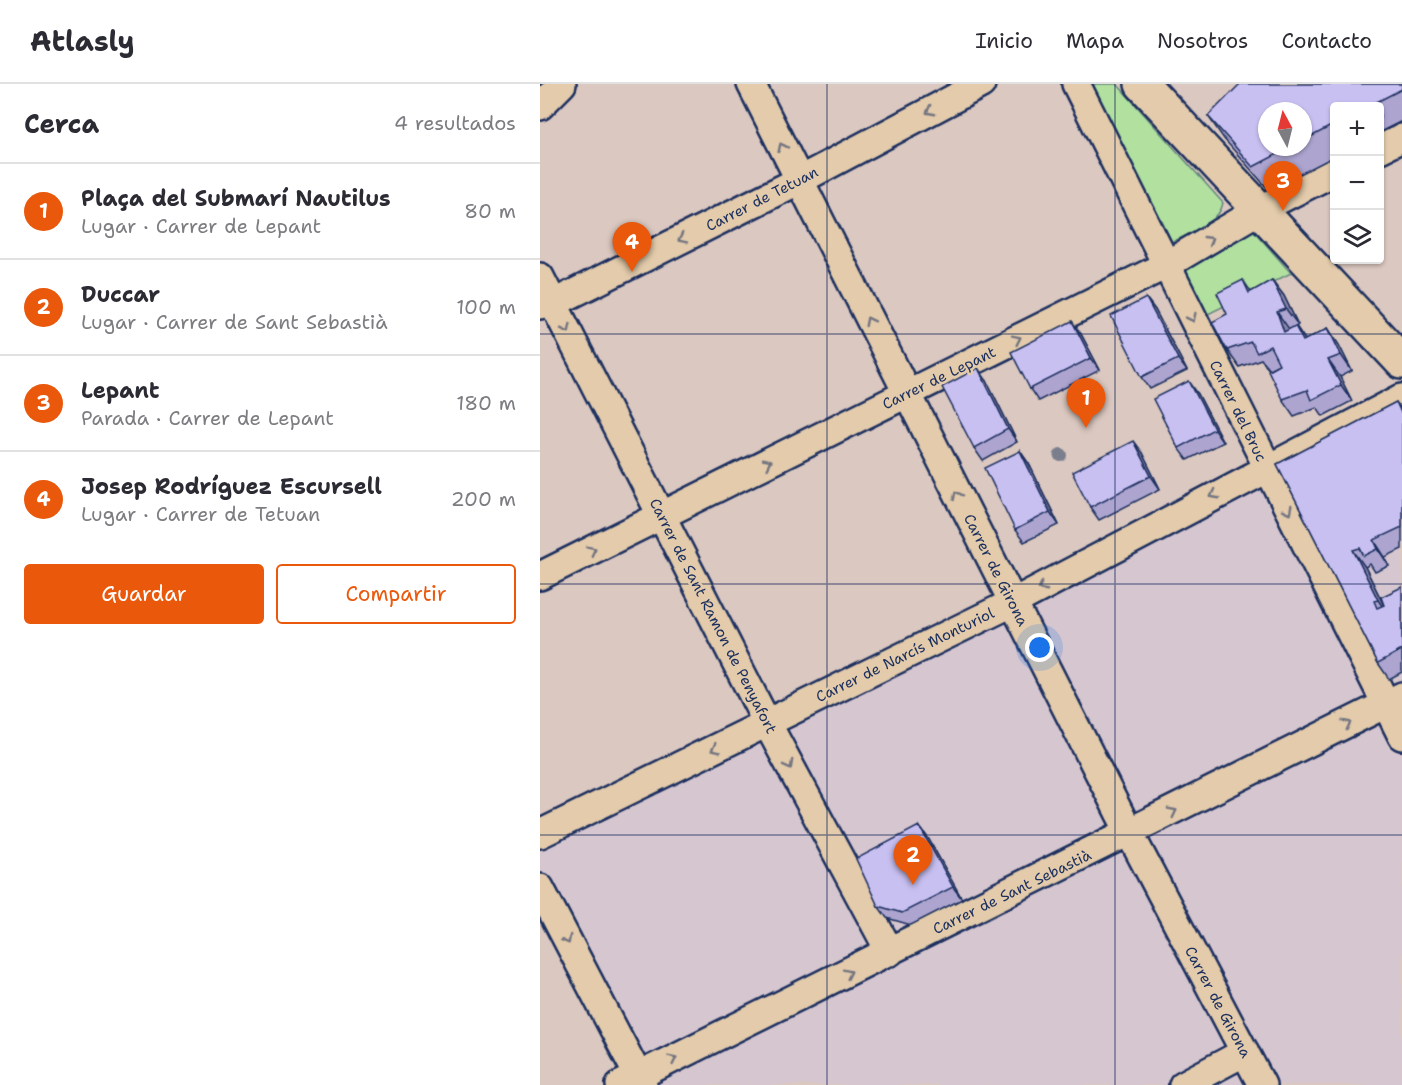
<!DOCTYPE html>
<html lang="es">
<meta charset="utf-8">
<style>
:root{--surface:#fff;--page:#f7f7f7;--text:#2b2b33;--muted:#7c7c81;--line:#e1e1e2;--accent:#ea580c}
body{margin:0;font-family:"Shantell Sans",sans-serif;background:var(--page);color:var(--text)}
.controls{position:absolute;right:18px;top:18px;display:grid;overflow:hidden;border-radius:6px;box-shadow:0 2px 4px #0004}
.controls button{width:54px;height:54px;display:grid;place-items:center;padding:0;border:0;border-bottom:2px solid var(--line);background:var(--surface);color:var(--text);font:30px sans-serif}
.compass{position:absolute;left:718px;top:18px;width:54px;height:54px;border-radius:50%;background:var(--surface);box-shadow:0 2px 4px #0004;rotate:353deg}
.you{position:absolute;left:500px;top:564px;width:21px;height:21px;margin:-15px;border:4px solid #fff;border-radius:50%;background:#1a73e8;box-shadow:0 0 0 9px #1a73e833}
.badge{display:grid;place-items:center;width:39px;height:39px;border-radius:50%;background:var(--accent);color:#fff;font-size:20px;font-weight:700}
.pin{position:absolute;translate:-50% -50px;filter:drop-shadow(0 2px 3px #0008)}
.pin::after{content:'';position:absolute;top:32px;width:21px;height:18px;background:inherit;clip-path:polygon(0 0,100% 0,50% 100%)}
.list{margin:0;padding:0;list-style:none}
h2{display:flex;justify-content:space-between;align-items:center;height:78px;margin:0;padding:0 24px;font-size:26px}
h2 small{font-size:20px;font-weight:400;color:var(--muted)}
.list li{display:grid;grid-template-columns:39px 1fr auto;gap:18px;align-items:center;box-sizing:border-box;height:96px;padding:0 24px;border-top:2px solid var(--line)}
.list b{display:block;font-size:22px;white-space:nowrap}
.list p{margin:0;font-size:20px;white-space:nowrap;color:var(--muted)}
.list em{font-size:20px;font-style:normal;color:var(--muted)}
.actions{display:flex;gap:12px;padding:18px 24px}
.actions a{flex:1;padding:14px 0;border:2px solid var(--accent);border-radius:6px;text-align:center;font-size:21px;color:var(--accent)}
.actions .main{background:var(--accent);color:#fff}
.icon{flex:none;width:33px;height:33px;fill:none;stroke:currentColor;stroke-width:2;stroke-linecap:round;stroke-linejoin:round}
.map{position:relative;flex:none;width:862px;height:1001px;overflow:hidden}
header{display:flex;align-items:center;gap:36px;box-sizing:border-box;height:84px;padding:0 30px;background:var(--surface);border-bottom:2px solid var(--line)}
header strong{font-size:28px}
nav{display:flex;gap:33px;margin-inline-start:auto;font-size:21px}
main{display:flex}
aside{flex:1;background:var(--surface)}
.map>svg:first-child{display:block}
</style>
<header>
<strong>Atlasly</strong>
<nav><a>Inicio</a><a>Mapa</a><a>Nosotros</a><a>Contacto</a></nav>
</header>
<main>
<aside>
<h2>Cerca<small>4 resultados</small></h2>
<ul class="list">
<li><span class="badge">1</span><div><b>Plaça del Submarí Nautilus</b><p>Lugar · Carrer de Lepant</p></div><em>80 m</em></li>
<li><span class="badge">2</span><div><b>Duccar</b><p>Lugar · Carrer de Sant Sebastià</p></div><em>100 m</em></li>
<li><span class="badge">3</span><div><b>Lepant</b><p>Parada · Carrer de Lepant</p></div><em>180 m</em></li>
<li><span class="badge">4</span><div><b>Josep Rodríguez Escursell</b><p>Lugar · Carrer de Tetuan</p></div><em>200 m</em></li>
</ul>
<div class="actions"><a class="main">Guardar</a><a>Compartir</a></div>
</aside>
<div class="map">
<svg width="862" height="1001" viewBox="0 0 862 1001">
<rect width="100%" height="100%" fill="#dbc8c0"/>
<filter id="ink" filterUnits="userSpaceOnUse"><feTurbulence type="fractalNoise" baseFrequency=".0167" numOctaves="2"/><feDisplacementMap in="SourceGraphic" scale="12" xChannelSelector="R" yChannelSelector="G"/><feConvolveMatrix kernelMatrix="1 2 1 2 8 2 1 2 1" color-interpolation-filters="sRGB"/></filter>
<g filter="url(#ink)">
<path fill="#d6c6cf" d="M862 325V1001H80L98 992 0 804V750Z"/>
<path fill="#b1e09f" stroke="#66887e" stroke-width="1.5" d="M551 0H577L683 119C679 140 650 149 632 158Z
M713 146 751 189 666 231 641 182Z"/>
<g fill="none" stroke-linecap="round" stroke-linejoin="round">
<g stroke="#1b2f5e" stroke-width="32">
<path id="minor" d="M211 0 590 750 722 1001
M536 0 862 652
M0 22 22 0
M840 65 862 54
M0 193 227 639 350 868
M0 221 14 219 258 97 441 0
M0 492 626 181 721 125 794 88
M0 750 472 519 862 314
M0 804 103 1001
M80 1001 862 612
M643 1001 705 968"/>
</g>
<g stroke="#1b2f5e" stroke-width="38">
<path id="major" d="M602 0 862 278"/>
</g>
<use href="#minor" stroke="#e3cbab" stroke-width="27"/>
<use href="#major" stroke="#e3cbab" stroke-width="33"/>
</g>
<circle fill="#7a7e8d" cx="521" cy="371" r="7"/>
<path fill="#ada5d0" stroke="#1b2f5e" stroke-width="1.5" fill-rule="evenodd" d="M862 0V37L840 48V22H795V72L729 106 684 55 668 32ZM763 27V63H727Z
M703 196 711 208 732 196 744 212 758 241 756 242 765 256 788 244 799 261 812 287 800 293 812 317 783 332 777 323 754 332 742 315 739 280 729 285 721 275 699 283 687 266V230Z
M606 214 615 226 647 287 610 305 602 293Z
M541 250 560 286 498 317 490 305Z
M447 297 477 358 443 377 434 364Z
M658 310 683 358 647 376 638 364Z
M856 318 862 326V465L845 473 849 482 835 488 830 480 825 483 844 521 862 503V588L849 595 838 579 737 380Z
M480 367 489 380 519 441 484 458 475 446Z
M602 369 620 405 559 436 550 423Z
M379 742 388 754 422 815 371 841 347 834 338 822Z"/>
<path fill="#8d86a9" stroke="#1b2f5e" stroke-width="1.5" d="M732 196 744 212 758 241 746 225Z
M606 214 615 226 647 287 638 275Z
M737 228 749 245 756 264 744 248Z
M532 237 541 250 560 286 551 274Z
M755 242 767 258 763 257Z
M788 244 799 261 812 287 801 271Z
M788 276 800 293 812 317 801 301Z
M438 284 447 297 477 358 468 345Z
M649 297 658 310 683 358 674 345Z
M593 357 602 369 620 405 611 392Z
M480 367 489 380 519 441 510 428Z
M834 456 845 473 849 482 838 465Z
M813 466 825 483 849 532 838 516Z
M379 742 388 754 422 815 413 803Z"/>
<path fill="#c9c0f2" stroke="#1b2f5e" stroke-width="1.5" d="M700 0H862V5L829 22H795V40L763 57V27H727V63H751L713 83 668 32Z
M703 196 709 209 732 196 746 225 737 228 744 248 755 242 763 257 788 244 801 271 788 276 801 301 771 316 767 306 742 315 728 286 739 280 730 262 717 269 711 258 687 266 672 238 687 230 677 209Z
M606 214 638 275 602 293 571 232Z
M532 237 551 274 490 305 471 268Z
M438 284 468 345 434 364 402 303Z
M649 297 674 345 638 364 613 315Z
M856 318 862 331V443L834 456 838 465 824 472 820 464 813 466 838 516 834 517 837 524 844 521 841 513 862 503V566L838 579 737 380Z
M593 357 611 392 550 423 532 388Z
M480 367 510 428 475 446 445 384Z
M379 742 413 803 362 829 338 822 316 775Z"/>
<defs><path id="oneway-chevron" d="M-2-3.5L2.5 0L-2 3.5" fill="none" stroke-width="1.6" stroke-linecap="round" stroke-linejoin="round" transform="scale(1.5)"/></defs>
<g stroke="#757581">
<use href="#oneway-chevron" transform="translate(390 27) rotate(152)"/>
<use href="#oneway-chevron" transform="translate(242 63) rotate(-116)"/>
<use href="#oneway-chevron" transform="translate(142 155) rotate(154)"/>
<use href="#oneway-chevron" transform="translate(669 156) rotate(-31)"/>
<use href="#oneway-chevron" transform="translate(652 234) rotate(64)"/>
<use href="#oneway-chevron" transform="translate(329 237) rotate(-117)"/>
<use href="#oneway-chevron" transform="translate(27 245) rotate(63)"/>
<use href="#oneway-chevron" transform="translate(477 255) rotate(-26)"/>
<use href="#oneway-chevron" transform="translate(227 379) rotate(-26)"/>
<use href="#oneway-chevron" transform="translate(417 411) rotate(-117)"/>
<use href="#oneway-chevron" transform="translate(674 411) rotate(152)"/>
<use href="#oneway-chevron" transform="translate(748 427) rotate(63)"/>
<use href="#oneway-chevron" transform="translate(52 466) rotate(-26)"/>
<use href="#oneway-chevron" transform="translate(502 503) rotate(152)"/>
<use href="#oneway-chevron" transform="translate(807 640) rotate(-27)"/>
<use href="#oneway-chevron" transform="translate(175 665) rotate(154)"/>
<use href="#oneway-chevron" transform="translate(249 681) rotate(62)"/>
<use href="#oneway-chevron" transform="translate(633 728) rotate(-27)"/>
<use href="#oneway-chevron" transform="translate(27 856) rotate(62)"/>
<use href="#oneway-chevron" transform="translate(308 889) rotate(-26)"/>
<use href="#oneway-chevron" transform="translate(133 975) rotate(-26)"/>
</g>
</g>
<path fill="none" stroke="#1b2f5e" stroke-width="1.5" stroke-opacity="0.55" d="M287 0V1001M575 0V1001M0 250H862M0 500H862M0 751H862"/>
<g text-anchor="middle" dominant-baseline="central" stroke-width="5" stroke-linejoin="round" paint-order="stroke">
<g font-size="15" fill="#1b2f5e" stroke="#e3cbab">
<text transform="translate(222 115) rotate(-27)">Carrer de Tetuan</text>
<text transform="translate(399 294) rotate(-26)">Carrer de Lepant</text>
<text transform="translate(698 327) rotate(64)">Carrer del Bruc</text>
<text transform="translate(456 486) rotate(63)">Carrer de Girona</text>
<text transform="translate(173 532) rotate(63)">Carrer de Sant Ramon de Penyafort</text>
<text transform="translate(365 571) rotate(-26)">Carrer de Narcís Monturiol</text>
<text transform="translate(472 808) rotate(-26)">Carrer de Sant Sebastià</text>
<text transform="translate(678 918) rotate(62)">Carrer de Girona</text>
</g>
</g>
</svg>
<div class="controls">
<button>+</button>
<button>−</button>
<button><svg class="icon" aria-label="layers" viewBox="0 0 24 24"><path d="M12 4l9 5-9 5-9-5zM3 14l9 5 9-5"/></svg></button>
</div>
<svg class="compass" viewBox="-18 -18 36 36"><path d="M0-13l5 13h-10z" fill="#e53935"/><path d="M0 13l5-13h-10z" fill="#7c7c81"/></svg>
<div class="you"></div>
<div class="pin badge" style="left:546px;top:344px">1</div>
<div class="pin badge" style="left:373px;top:801px">2</div>
<div class="pin badge" style="left:743px;top:127px">3</div>
<div class="pin badge" style="left:92px;top:188px">4</div>
</div>
</main>
